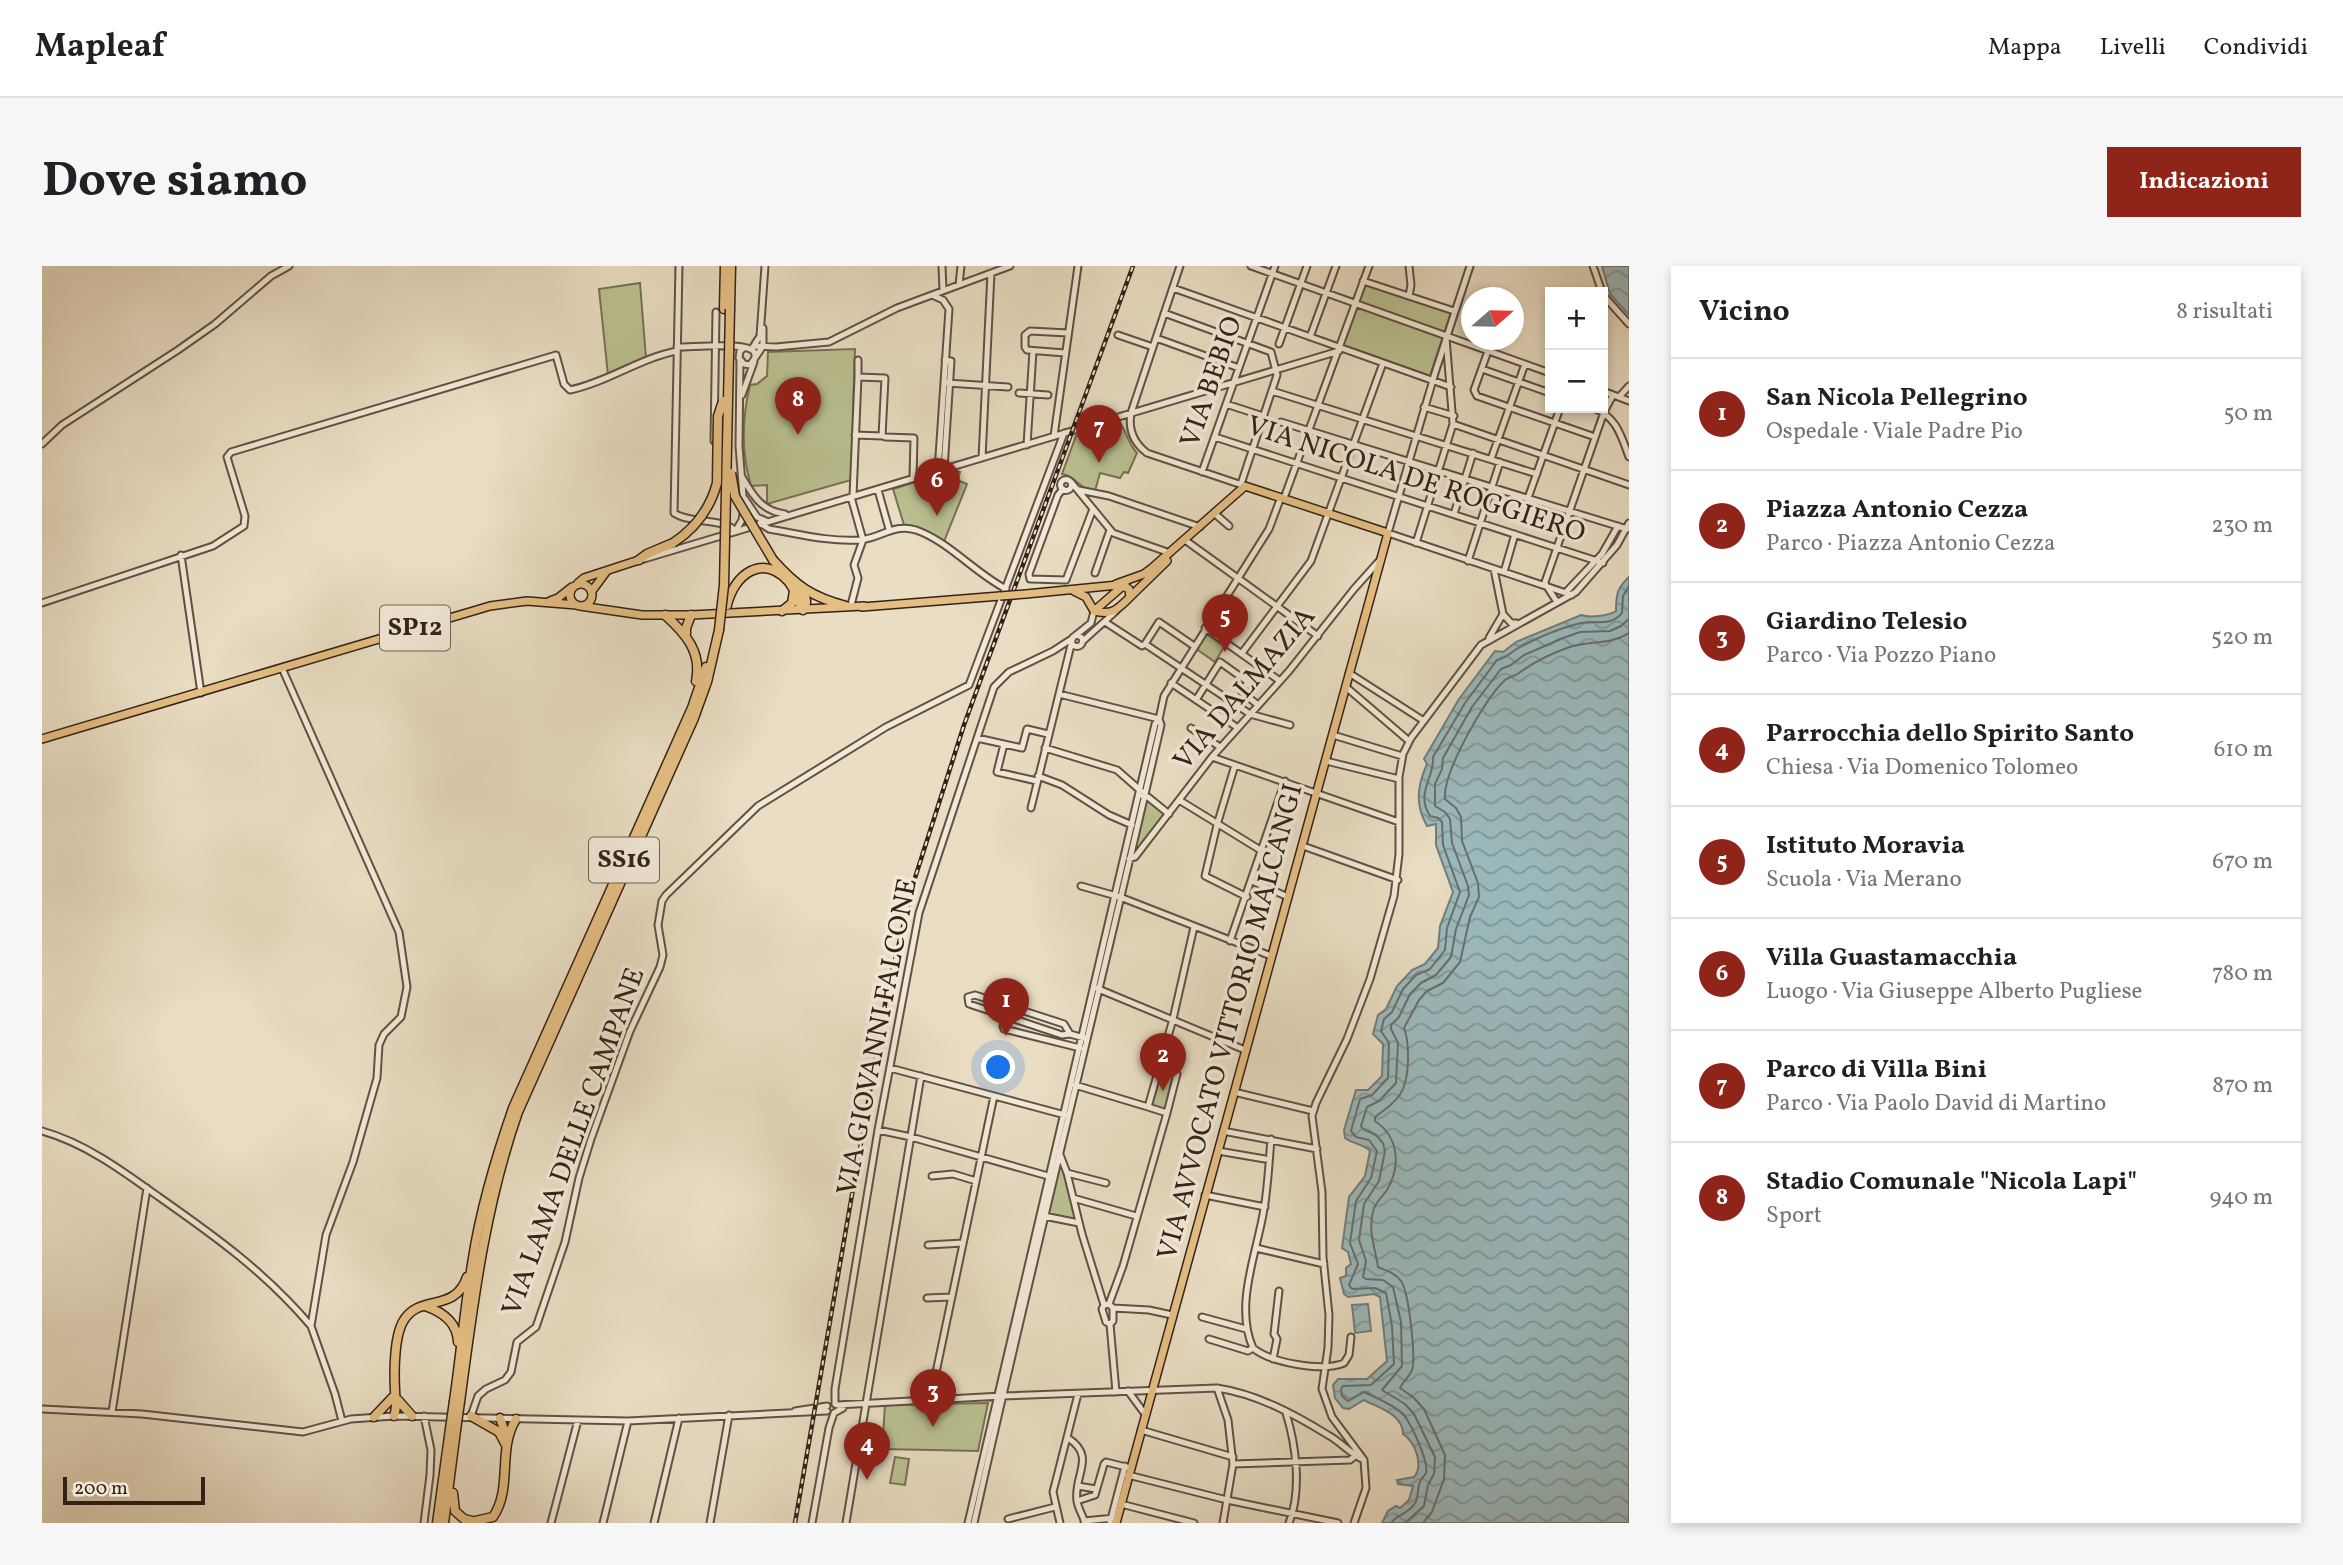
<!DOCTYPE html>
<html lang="it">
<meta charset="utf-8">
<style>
:root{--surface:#fff;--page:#f6f6f6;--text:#202124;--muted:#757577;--line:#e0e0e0;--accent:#8f2418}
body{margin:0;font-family:Vollkorn,serif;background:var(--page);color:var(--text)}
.controls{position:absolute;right:21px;top:21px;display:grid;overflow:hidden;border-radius:0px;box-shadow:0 4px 10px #0003}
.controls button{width:63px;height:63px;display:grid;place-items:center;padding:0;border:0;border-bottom:2px solid var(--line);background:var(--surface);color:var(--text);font:35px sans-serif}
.compass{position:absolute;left:1419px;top:21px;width:63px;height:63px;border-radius:50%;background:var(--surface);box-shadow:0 4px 10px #0003;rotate:70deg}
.scale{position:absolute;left:21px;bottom:18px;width:142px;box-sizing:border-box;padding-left:7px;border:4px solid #342217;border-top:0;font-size:19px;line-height:24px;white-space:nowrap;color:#342217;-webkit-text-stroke:5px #f1e9d8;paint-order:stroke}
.you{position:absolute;left:957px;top:802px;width:24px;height:24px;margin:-18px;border:5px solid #fff;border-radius:50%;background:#1a73e8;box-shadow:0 0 0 10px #1a73e833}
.badge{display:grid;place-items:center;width:46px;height:46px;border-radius:50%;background:var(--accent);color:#fff;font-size:23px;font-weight:700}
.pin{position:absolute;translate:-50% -58px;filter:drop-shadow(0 2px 4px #0008)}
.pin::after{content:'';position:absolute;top:37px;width:24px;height:21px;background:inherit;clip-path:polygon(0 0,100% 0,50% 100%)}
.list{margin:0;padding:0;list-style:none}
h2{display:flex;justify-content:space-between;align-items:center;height:91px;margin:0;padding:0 28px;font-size:30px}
h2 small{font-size:23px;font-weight:400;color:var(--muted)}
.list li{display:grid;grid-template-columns:46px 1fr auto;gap:21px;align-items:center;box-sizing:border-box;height:112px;padding:0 28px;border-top:2px solid var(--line)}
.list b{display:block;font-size:26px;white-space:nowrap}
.list p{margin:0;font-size:23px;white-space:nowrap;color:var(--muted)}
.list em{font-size:23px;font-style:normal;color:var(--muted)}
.map{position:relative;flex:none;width:1587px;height:1257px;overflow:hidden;border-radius:0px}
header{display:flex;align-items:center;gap:42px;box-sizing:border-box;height:98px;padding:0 35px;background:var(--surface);border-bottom:2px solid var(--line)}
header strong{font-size:33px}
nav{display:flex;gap:38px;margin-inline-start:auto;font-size:24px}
.intro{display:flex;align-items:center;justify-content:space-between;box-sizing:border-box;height:168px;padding:0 42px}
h1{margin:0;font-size:49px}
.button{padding:18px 32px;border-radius:0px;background:var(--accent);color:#fff;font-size:24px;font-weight:700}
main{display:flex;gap:42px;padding:0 42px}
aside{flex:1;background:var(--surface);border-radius:0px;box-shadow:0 4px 10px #0003}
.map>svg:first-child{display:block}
</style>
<header>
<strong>Mapleaf</strong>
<nav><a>Mappa</a><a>Livelli</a><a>Condividi</a></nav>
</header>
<div class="intro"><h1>Dove siamo</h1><a class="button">Indicazioni</a></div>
<main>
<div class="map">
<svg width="1587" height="1257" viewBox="0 0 1587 1257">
<defs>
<pattern id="water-waves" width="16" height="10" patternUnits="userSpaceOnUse" patternTransform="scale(1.75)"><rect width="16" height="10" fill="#9bbabd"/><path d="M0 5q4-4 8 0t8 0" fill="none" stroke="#7f9799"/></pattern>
</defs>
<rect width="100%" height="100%" fill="#e9ddc3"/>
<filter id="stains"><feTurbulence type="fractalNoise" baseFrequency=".00286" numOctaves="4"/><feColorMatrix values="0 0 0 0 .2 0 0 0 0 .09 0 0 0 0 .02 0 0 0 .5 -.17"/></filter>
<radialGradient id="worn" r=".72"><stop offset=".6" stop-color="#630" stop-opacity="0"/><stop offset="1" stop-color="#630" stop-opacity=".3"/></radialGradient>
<path fill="#bac091" stroke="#777154" stroke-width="2" d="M598 17 604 92 566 109 557 23Z
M1324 18 1409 46 1388 110 1301 79Z
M813 83 809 214 725 238V219L709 220C699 186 700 152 708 119L715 118 725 110 726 86Z
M1077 156C1083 161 1086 178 1095 187L1086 207 1082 206 1078 212 1058 207 1053 225C1034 222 1035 210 1020 208L1034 170 1063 160 1066 163Z
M913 204 918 206 915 214 925 218 901 278 876 263 862 259 851 223Z
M1180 340 1192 348 1177 372 1184 378 1173 396 1153 382Z
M1104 533 1124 548 1090 590Z
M1119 806 1132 810 1123 843 1110 840Z
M1017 890 1020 893 1035 955 1004 949Z
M946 1137 936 1185 840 1183 843 1139Z
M853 1191 867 1193 863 1219 848 1217Z"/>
<path fill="url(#water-waves)" stroke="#727d7b" stroke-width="2" d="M1560 0H1587V49L1568 28Z
M1587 311V1257H1340L1346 1245 1354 1240 1358 1242 1367 1234 1371 1220 1356 1218 1355 1214 1372 1211C1382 1199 1373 1176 1361 1168 1361 1148 1337 1142 1322 1134L1307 1143 1301 1142 1293 1132 1291 1119 1296 1113H1325L1345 1095 1338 1031 1332 1028 1306 1031 1302 1028 1298 1012 1304 1010V1002L1309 998 1306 986 1300 982 1307 931 1323 910 1328 885C1321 878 1311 878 1303 872L1302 864 1314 824H1326L1340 810 1341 778 1331 768 1336 749 1344 743 1355 720 1370 704 1383 698 1396 682 1398 660 1411 626 1394 579V558L1385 560C1373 539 1375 520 1385 498L1382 493 1417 433 1453 385 1461 386 1474 376 1539 349C1548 352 1566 350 1574 345 1574 329 1575 322 1587 311Z
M1326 1038 1329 1065 1313 1067 1310 1039Z"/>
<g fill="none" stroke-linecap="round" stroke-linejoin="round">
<path stroke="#686e6a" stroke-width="2" d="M1349 1257C1355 1248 1367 1248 1373 1237 1377 1231 1375 1222 1378 1216 1379 1212 1383 1210 1384 1207 1387 1195 1368 1155 1360 1147 1350 1138 1334 1132 1322 1126L1306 1135 1300 1130 1299 1123 1301 1120 1329 1119 1352 1098 1350 1060 1344 1027 1333 1022 1310 1023 1307 1019 1316 998 1308 977 1314 935 1329 912 1335 885 1327 874 1314 871 1309 865 1318 833 1330 829 1346 812 1347 777 1339 765 1342 753 1350 746 1361 723 1374 709 1388 703 1403 684 1405 662 1418 626 1401 579 1400 556 1396 552 1388 550C1373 527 1393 511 1391 491L1423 437 1455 394C1465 392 1469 386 1478 381 1495 372 1516 363 1535 358 1550 353 1568 362 1580 347L1581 330 1587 320
M1363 1257 1382 1240 1386 1219 1392 1208 1393 1191 1372 1148 1363 1138 1340 1124 1360 1100 1359 1056 1351 1021 1341 1014 1324 1013 1321 1011 1324 995 1317 974 1322 938 1337 915 1343 885 1341 877 1334 869 1321 863 1319 860 1325 841 1337 835 1354 817 1356 777 1349 763V759L1357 751 1368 728 1379 717 1394 709 1409 691 1414 663 1427 629 1426 620 1410 577 1408 553 1403 546 1393 540V518L1400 503 1401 492 1430 441 1459 403 1469 399 1482 389 1521 372 1538 366 1568 365 1579 360 1587 353
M1381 1257 1390 1246 1402 1213 1403 1189 1382 1143 1371 1131 1358 1122C1361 1116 1367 1111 1370 1104 1374 1092 1367 1026 1359 1015 1353 1007 1345 1005 1336 1001 1333 981 1325 963 1332 942 1335 935 1341 930 1345 924 1359 900 1357 871 1333 855V851C1357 833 1365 827 1366 795 1366 783 1366 773 1362 762L1377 734 1385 725 1401 717 1418 696 1428 651 1437 631 1436 617 1420 575 1419 551 1414 542 1403 533C1400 508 1443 432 1463 414 1467 411 1473 410 1477 407 1492 396 1508 388 1525 382 1546 374 1567 380 1587 367"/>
<g stroke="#615142" stroke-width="9">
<path id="minor" d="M637 0 632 247C648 258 683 252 693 265
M900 0 901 24
M1138 0 1089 147C1086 164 1092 177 1105 187L1203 220
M1209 0 1508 107
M1428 0 1393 107 1346 267 1530 329
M1551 0 1560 26
M1321 15 1412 45
M917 19 919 0
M1131 22 1409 121
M890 29 901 34 907 43 896 205
M1561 29 1587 58
M1367 30 1369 19 1367 0
M1122 47 1229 86 1235 109 1199 218
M1076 69 1111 81
M1268 71 1294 0
M1114 72 1197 102
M1237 78 1265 0
M713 80 734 81 787 76 855 42 968 0
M635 81C652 81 695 77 708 83 713 85 713 87 713 92L708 99 702 98 697 92 698 85 702 82
M711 81 718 70 723 0
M1446 85 1432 124 1435 130 1553 171
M1023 87 985 84 983 81V69L988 65 1026 67
M713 92 721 80V62
M1440 103 1508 127
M816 111V94
M905 117 966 121
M1230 125 1495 208
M1561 125 1587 135
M977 127 1006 129
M700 129 712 96
M1577 131 1587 120
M1184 138 1221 150
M1382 141 1412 150
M1551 142C1574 150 1579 169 1587 191
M1239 156 1585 263
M1411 158 1587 219
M1012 170 1036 0
M843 171 872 172 871 212
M1173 171 1561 297
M672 175 674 46
M0 178 20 159 136 84 173 58 229 10 247 0
M985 179 991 85
M940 192 949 7
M1449 193 1483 98
M902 203 909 95 903 94
M1160 206 1233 0
M700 211C711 230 720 245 743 248
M1018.5 219a5.5 5.5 0 1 1 11 0a5.5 5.5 0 1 1-11 0Z
M1029 216 1071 267 1128 287
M1021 223 1016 229 987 308 988 313 1024 314 1051 243
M836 224 847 263
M1037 224 1067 230 1158 261
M811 230 816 111 843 112 840 170 813 169
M809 231 821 274 812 299 816 312 809 339
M1242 232 1327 0
M1486 232 1518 142
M703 233 715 251 724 255
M1172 247 1187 260
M1412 248 1431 187
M718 257 727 263C757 268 787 276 818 274 839 272 852 257 874 264 906 275 933 307 964 323
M694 264 700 254 702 242 697 180 698 94
M1143 274 1276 370
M1374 277 1411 158 1404 72
M139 289 159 427
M602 293 1297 85
M1426 295 1458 196
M1452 303 1461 348 1469 357H1474
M1462 306 1473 268
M1053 307 1068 264
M1502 319 1562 146 1571 129
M1504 319 1515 336
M1524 326 1560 288 1576 260
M0 337 171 280 202 260 203 250 185 191 189 186 514 89 522 118 528 124C566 116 598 92 635 85
M1063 356 1100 380 1103 378 1208 448 1248 459
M1163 362 1238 415
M1034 369 1049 357 1052 345
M1029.5 375a5.5 5.5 0 1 1 11 0a5.5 5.5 0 1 1-11 0Z
M1447 372 1461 348
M1041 375 1074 345
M1103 378 1117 356 1152 380
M1200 387 1269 295 1341 97
M240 402 357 666 365 721 359 751 342 768 337 779 335 812 311 896 284 969 269 1060 293 1128 300 1155
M1307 407 1382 455
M1129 417 1196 462
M1304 421 1367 475
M1017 428 1117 453
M1154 434 1178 396 1206 416 1200 426 1216 439
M1149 462 1178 481
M1291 469 1360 490
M935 472 980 482 985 463 1006 468
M962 478 955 506 995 515
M1003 482 1075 504 1099 525
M1170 491 1357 556
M1284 495 1357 513
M1193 499 1175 559 1163 610 1205 631
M996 510 1020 519 1067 549 1090 559
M1101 530 1106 531 1127 548
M1137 534 1220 585
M989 542 1030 375
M1261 580 1356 614
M1087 593 1093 591 1170 491 1247 405 1312 323 1338 294
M1210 615 1246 631
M1039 620 1078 631 1229 690
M1188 675 1243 515
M1054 722 1203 784
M967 740 961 760 962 763 1038 782
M1028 768 1022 758 933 729 926 731 927 738 1020 769 1028 768 1042 772
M848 802 1023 849
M1117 803 1135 808 1125 847 1106 841 1131 753 1152 661
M1033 819 1106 841
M1192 826 1271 845
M836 864 869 871 1006 910
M0 865C43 877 81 905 117 931 174 971 223 1006 269 1060
M1181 865 1275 883
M1176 885 1223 893
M1017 886 1025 907 1040 968 1062 1039 1060 1043 1064 1056 1068 1058 1071 1055V1042L1067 1038 1062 1039
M1025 907 1064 917
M890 910 911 908 934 915
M1163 929 1223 941
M1031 932 1094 950
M1002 950 1037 957
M886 979 921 977
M1214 982 1282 998
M885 1032 909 1031
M1067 1038 1081 1000 1125 847
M1071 1042 1107 1044 1130 1049
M1160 1051 1204 1063
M1068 1058 1074 1126
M1167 1073 1206 1085 1211 1082C1229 1097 1281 1106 1302 1097L1307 1089 1309 1071
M1211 1082C1192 1039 1215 987 1222 943 1226 920 1227 896 1229 873
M1231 1093 1235 1073 1232 1068 1237 1025
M1175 1122 1186 1154 1191 1198 1181 1257
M1086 1125 1103 1148
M888 1135 952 830
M793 1138V1123L836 864 877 647 952 421 967 406 1011 385 1031 372
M795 1139 960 1130 1175 1122C1215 1128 1252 1148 1286 1169 1299 1176 1308 1188 1322 1194
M0 1143 100 1148 261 1166 309 1153 352 1150 586 1155 785 1145
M753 1145 785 1140
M70 1146 105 922
M1244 1147C1254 1179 1260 1225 1247 1257
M382 1150 389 1184 388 1209 382 1257
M429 1150 436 1130 444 1123 463 1114 469 1106 475 1076 494 1061 523 976 537 912 549 873 588 765 618 701 621 689 616 659 620 635 624 629 716 540 844 461 927 419 1022 167
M1099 1164 1191 1191
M1026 1172C1055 1191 1031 1209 1035 1235 1036 1242 1041 1250 1043 1257
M1191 1198 1308 1194 1313 1190
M1086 1209 1185 1234 1296 1257
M1036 1220 1054 1223
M1035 1235 1053 1229 1062 1198 1064 1196 1088 1202
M1079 1238 1152 1257
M966 1253 1013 1241
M1042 1255 1072 1252
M509 1257 536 1154
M561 1257 586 1155
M612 1257 637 1152
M668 1257 687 1149
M770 1257 787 1162 792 1147 801 1142
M804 1257 879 810
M926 1257 1113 458 1117 453
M932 1257C991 990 1058 726 1119 459L1117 453 1122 430 1227 263 1239 231
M1018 1257 1011 1226 1036 1128
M1068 1257 1083 1200
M1312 1257 1324 1222 1322 1194 1290 1151 1280 1123 1286 1082 1287 1049 1281 991 1280 926 1270 850 1274 837 1305 773 1328 713 1352 630 1357 588V511L1361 488 1369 472 1439 379 1534 326 1575 279 1587 257"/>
</g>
<g stroke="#342217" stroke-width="10">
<path id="major" d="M536 317 542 312 597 294
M528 329a11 11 0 1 1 22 0a11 11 0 1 1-22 0Z
M1074 318 1102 308 1110 302 1203 220 1346 267 1074 1257
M550 325 564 306
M1032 325 1044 331 1052 345
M984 328 1076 319
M1088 331 1125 295
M508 335 516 332 530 321
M538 340 600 349H649L822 340
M820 341 958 330
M1052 345C1070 350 1076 343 1088 331L1087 323 1080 320
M1052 345 1083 318
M0 473 448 340 485 335 535 339"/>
</g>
<g stroke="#342217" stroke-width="11">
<path id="highway" d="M682 43 683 0
M688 43 689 0
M597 294 605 288 631 277
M731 294C754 320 770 331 804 340
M759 322C763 330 767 336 761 344
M685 339C692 309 720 287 746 315 754 324 755 335 761 344
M740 345 750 337 752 325
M623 349C644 368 660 386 654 415
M644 368V362L649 349
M383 1040C401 1046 415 1056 416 1076
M356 1134 370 1150
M412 1135C419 1087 423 1039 431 992 439 940 454 891 471 842L650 442 664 401
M418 1136C431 1038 443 940 476 846L652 452 665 416 677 364
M352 1150C356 1140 353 1134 353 1124 352 1106 352 1069 362 1054 378 1028 413 1047 425 1011
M429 1150 457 1166 464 1179
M332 1151 351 1131
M458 1152 465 1172
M411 1227 413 1245 422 1253 430 1255
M395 1257 408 1163
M402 1257 414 1164
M424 1257 451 1251C471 1222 455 1183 474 1153"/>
</g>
<use href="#minor" stroke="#f1e9d8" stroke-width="5"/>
<use href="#major" stroke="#e4be82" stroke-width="7"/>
<use href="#highway" stroke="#e4be82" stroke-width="8"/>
<g stroke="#342217" stroke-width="4.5">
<path id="rail" d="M753 1257 845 727 872 615 922 459 1091 0"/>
</g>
<use href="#rail" stroke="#f1e9d8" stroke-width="2" stroke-dasharray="5" stroke-linecap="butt"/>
<g stroke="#342217" stroke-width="10" stroke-linecap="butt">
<path id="major-bridge" d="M958 330 984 328"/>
</g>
<g stroke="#342217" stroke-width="11" stroke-linecap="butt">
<path id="highway-bridge" d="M689 207 693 230 731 294
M631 277C654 262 668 243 675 217L676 150 681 135
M677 364 682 319 688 43
M408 1163 412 1135
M414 1164 418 1136"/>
</g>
<use href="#major-bridge" stroke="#e4be82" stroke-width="7"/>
<use href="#highway-bridge" stroke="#e4be82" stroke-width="8"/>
</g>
<g text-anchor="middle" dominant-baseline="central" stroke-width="7" stroke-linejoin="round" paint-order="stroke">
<g fill="#f1e9d8" stroke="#6d5e51" stroke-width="2">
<rect x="338" y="339.5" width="70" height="45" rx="5"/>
<rect x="547" y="571.5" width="70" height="45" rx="5"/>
</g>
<g font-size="26" font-weight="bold" fill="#342217">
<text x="373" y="362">SP12</text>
<text x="582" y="594">SS16</text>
</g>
<g font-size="28" fill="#342217" stroke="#f1e9d8">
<text transform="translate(1170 116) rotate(-71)">VIA BEBIO</text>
<text transform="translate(1374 214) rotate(18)">VIA NICOLA DE ROGGIERO</text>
<text transform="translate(1203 423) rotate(-50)">VIA DALMAZIA</text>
<text transform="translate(1189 756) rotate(-75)">VIA AVVOCATO VITTORIO MALCANGI</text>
<text transform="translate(836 771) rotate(-79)">VIA GIOVANNI FALCONE</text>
<text transform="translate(532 876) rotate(-70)">VIA LAMA DELLE CAMPANE</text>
</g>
</g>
<rect width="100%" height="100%" filter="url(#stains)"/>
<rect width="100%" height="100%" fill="url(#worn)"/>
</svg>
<div class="controls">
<button>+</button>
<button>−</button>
</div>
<svg class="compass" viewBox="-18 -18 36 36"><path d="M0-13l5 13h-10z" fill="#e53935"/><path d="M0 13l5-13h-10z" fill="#757577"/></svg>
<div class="scale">200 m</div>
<div class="you"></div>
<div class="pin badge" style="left:964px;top:770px">1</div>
<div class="pin badge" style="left:1121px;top:825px">2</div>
<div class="pin badge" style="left:891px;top:1161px">3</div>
<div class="pin badge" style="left:825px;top:1214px">4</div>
<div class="pin badge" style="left:1183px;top:386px">5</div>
<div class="pin badge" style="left:895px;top:250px">6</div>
<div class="pin badge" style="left:1057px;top:197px">7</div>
<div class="pin badge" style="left:756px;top:169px">8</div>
</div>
<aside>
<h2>Vicino<small>8 risultati</small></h2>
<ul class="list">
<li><span class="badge">1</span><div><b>San Nicola Pellegrino</b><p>Ospedale · Viale Padre Pio</p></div><em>50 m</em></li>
<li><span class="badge">2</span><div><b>Piazza Antonio Cezza</b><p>Parco · Piazza Antonio Cezza</p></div><em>230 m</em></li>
<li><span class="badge">3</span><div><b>Giardino Telesio</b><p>Parco · Via Pozzo Piano</p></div><em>520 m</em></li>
<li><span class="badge">4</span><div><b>Parrocchia dello Spirito Santo</b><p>Chiesa · Via Domenico Tolomeo</p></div><em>610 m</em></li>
<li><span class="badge">5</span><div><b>Istituto Moravia</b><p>Scuola · Via Merano</p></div><em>670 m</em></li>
<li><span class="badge">6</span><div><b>Villa Guastamacchia</b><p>Luogo · Via Giuseppe Alberto Pugliese</p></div><em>780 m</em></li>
<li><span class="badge">7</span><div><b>Parco di Villa Bini</b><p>Parco · Via Paolo David di Martino</p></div><em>870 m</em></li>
<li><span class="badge">8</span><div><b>Stadio Comunale &quot;Nicola Lapi&quot;</b><p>Sport</p></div><em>940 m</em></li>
</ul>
</aside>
</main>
